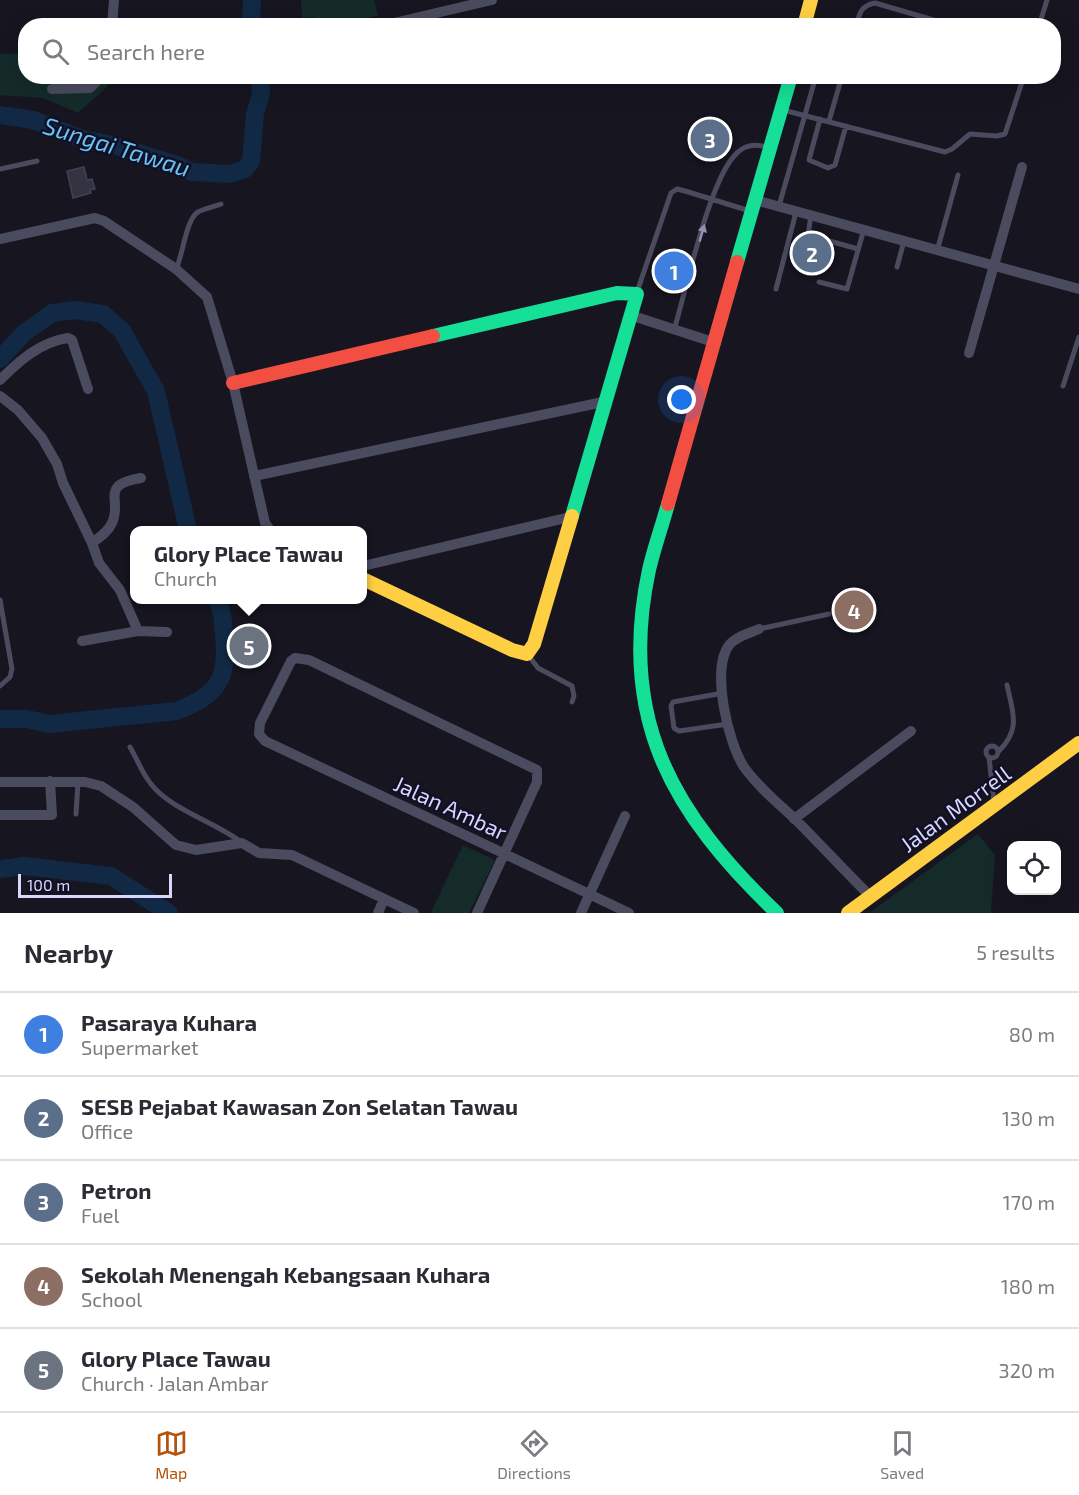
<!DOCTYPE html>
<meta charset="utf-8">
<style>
:root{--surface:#fff;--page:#f7f7f7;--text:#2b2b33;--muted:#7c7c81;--line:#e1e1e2;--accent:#b45309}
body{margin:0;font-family:"Exo 2",sans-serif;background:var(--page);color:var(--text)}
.controls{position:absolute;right:18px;bottom:18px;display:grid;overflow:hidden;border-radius:12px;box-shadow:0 6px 24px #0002}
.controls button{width:54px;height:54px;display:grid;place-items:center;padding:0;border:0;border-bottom:2px solid var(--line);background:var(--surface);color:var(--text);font:30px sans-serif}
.scale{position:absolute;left:18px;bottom:15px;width:154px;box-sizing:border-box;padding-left:6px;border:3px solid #d7d6fd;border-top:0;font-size:16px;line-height:21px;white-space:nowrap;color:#d7d6fd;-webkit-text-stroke:4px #121025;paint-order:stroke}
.you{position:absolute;left:682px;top:400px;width:21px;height:21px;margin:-15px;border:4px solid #fff;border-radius:50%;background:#1a73e8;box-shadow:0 0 0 9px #1a73e833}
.badge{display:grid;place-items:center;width:39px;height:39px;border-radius:50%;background:var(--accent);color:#fff;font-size:20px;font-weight:700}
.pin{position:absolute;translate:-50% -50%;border:3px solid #fff;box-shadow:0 2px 6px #0006}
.popup{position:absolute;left:130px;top:526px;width:237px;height:78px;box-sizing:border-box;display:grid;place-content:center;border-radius:12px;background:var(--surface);filter:drop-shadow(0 2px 4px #0005);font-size:20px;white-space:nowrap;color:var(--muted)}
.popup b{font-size:22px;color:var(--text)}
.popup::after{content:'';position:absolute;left:50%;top:100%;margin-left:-12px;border:12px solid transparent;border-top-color:var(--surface)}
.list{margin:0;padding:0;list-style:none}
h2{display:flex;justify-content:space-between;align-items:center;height:78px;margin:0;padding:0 24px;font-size:26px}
h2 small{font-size:20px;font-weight:400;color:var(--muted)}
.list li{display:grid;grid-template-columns:39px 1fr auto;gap:18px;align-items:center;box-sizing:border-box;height:84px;padding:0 24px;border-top:2px solid var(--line)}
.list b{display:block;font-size:22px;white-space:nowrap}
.list p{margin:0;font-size:20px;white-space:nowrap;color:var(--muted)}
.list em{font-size:20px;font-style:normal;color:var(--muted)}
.icon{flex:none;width:33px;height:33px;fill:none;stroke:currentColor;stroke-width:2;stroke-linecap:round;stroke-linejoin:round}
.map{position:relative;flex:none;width:1079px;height:913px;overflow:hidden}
.search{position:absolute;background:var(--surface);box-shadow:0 6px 24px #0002;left:18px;right:18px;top:18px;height:66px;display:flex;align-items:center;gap:15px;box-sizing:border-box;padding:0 21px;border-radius:24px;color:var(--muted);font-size:22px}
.sheet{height:498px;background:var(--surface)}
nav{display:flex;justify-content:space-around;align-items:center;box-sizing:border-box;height:84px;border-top:2px solid var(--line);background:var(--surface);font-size:16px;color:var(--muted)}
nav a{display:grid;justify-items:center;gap:3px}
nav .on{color:var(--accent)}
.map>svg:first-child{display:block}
</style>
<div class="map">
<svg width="1079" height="913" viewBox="0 0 1079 913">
<rect width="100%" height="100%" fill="#161520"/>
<path fill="#142b2a" d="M301 0H374L378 16 314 25V17L302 18Z
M0 54H25L26 76 113 77 107 87 78 113 43 98 0 95Z
M978 834 995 855 991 913H869Z
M463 845 495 860 469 913H433L431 912Z"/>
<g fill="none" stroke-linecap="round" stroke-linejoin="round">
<path stroke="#112944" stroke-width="18" d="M251 26 252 0
M0 115 33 120 82 139 113 145 177 165 192 172 230 174 245 169 251 161 255 114 261 94 260 76
M0 359 24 333 52 313 75 310 103 314 122 331 156 391 188 530
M0 719H27L49 724 177 711C217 695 229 680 224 636 223 623 223 611 217 600
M0 869 24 866 111 876 169 913"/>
</g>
<path fill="#343342" stroke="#424053" stroke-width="1.5" d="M84 167 87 180 92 179 95 189 90 190 91 193 73 198 67 171Z"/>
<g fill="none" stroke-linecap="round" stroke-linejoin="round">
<path stroke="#4b4b60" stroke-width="5" d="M856 26C860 12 861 6 875 3L954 26
M1039 26 1047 0
M783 110 945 152 952 149 970 134 997 136 1005 134 1024 76
M820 119 809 160 828 168 835 165 846 126
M829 121 842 76
M0 169 37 161
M779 206 816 76
M811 215 808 235 858 249
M937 251 958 175
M897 267 904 241
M176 269C183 255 186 219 198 212 205 208 214 207 221 204
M819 282 847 289 864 229
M776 289 796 212
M637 292 671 193 677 189 685 191 750 211
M674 330C686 291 710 175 738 152 748 143 757 145 769 147
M1063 386 1079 337
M0 600 12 669 10 677 0 686
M759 629 829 614
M528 655 538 668 572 686 574 696 572 702
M723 693 673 702 671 706 674 728 679 731 728 724
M986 752a6 6 0 1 1 12 0a6 6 0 1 1-12 0Z
M130 747C137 759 142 773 151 784 170 809 215 822 241 842
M999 751C1021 729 1013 713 1007 685
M989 757 994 803
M76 814 78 782"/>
<path stroke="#4b4b60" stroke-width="10" d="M112 26 114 0
M381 26 492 0
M52 89 90 88 102 76
M755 200 1079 289
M0 239 95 218 104 221 176 269 207 297 233 383 265 523 270 530
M630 315 716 343
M969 353 1022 167
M0 380C19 361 40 342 68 338L72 340 88 389
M0 396 18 410 42 438 57 464 63 483 92 543 99 563 120 590 138 631
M254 476 603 402
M92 543C100 537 108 532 112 523 123 500 98 485 141 478
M363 566 570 517
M759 629C750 633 737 636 730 644 710 667 728 743 744 767 758 787 778 803 795 819 820 844 844 870 869 895
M82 641 138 631 167 632
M0 782H85L101 786 133 807 176 845 196 850 242 843 259 853 292 855 414 913
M0 815H52L50 781
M794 819 911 731
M378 913 384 899
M477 913 537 782V770L309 660 295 658 291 661 260 723 259 734 265 741C386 798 508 855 629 913
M581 913 625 816"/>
<path stroke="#16e098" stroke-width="14" d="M737 262 791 76
M433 336 617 293 637 294 572 516
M668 504C662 526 654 548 649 570 617 719 673 814 777 913"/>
<path stroke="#ffcf43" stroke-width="14" d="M804 26 811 0
M363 579 512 650 527 654 534 644 572 516
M848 913 1079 743"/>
<path stroke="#f24e42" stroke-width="14" d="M233 383 433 336
M668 504 737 262"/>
</g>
<defs><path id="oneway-solid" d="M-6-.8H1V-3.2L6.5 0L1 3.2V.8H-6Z" transform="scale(1.5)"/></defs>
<use fill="#9190ae" href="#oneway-solid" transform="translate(702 233) rotate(-74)"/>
<g text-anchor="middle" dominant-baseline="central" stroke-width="5" stroke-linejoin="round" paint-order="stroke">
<g font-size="22" fill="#d7d6fd" stroke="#121025">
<text transform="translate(451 807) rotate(25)">Jalan Ambar</text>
<text transform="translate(955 808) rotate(-36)">Jalan Morrell</text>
</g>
<g font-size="24" font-style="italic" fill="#6ac3f6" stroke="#121025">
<text transform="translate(117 146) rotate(17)">Sungai Tawau</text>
</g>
</g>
</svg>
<div class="controls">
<button><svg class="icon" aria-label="locate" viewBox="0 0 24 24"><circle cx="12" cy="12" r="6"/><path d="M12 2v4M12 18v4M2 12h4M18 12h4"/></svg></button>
</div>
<div class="scale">100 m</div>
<div class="you"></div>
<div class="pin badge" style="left:674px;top:271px;background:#3f7fe0">1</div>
<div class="pin badge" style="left:812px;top:253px;background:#5c6f8a">2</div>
<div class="pin badge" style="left:710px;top:139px;background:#5c6f8a">3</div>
<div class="pin badge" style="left:854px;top:610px;background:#8d6e63">4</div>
<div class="pin badge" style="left:249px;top:646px;background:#6b7280">5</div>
<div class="popup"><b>Glory Place Tawau</b>Church</div>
<div class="search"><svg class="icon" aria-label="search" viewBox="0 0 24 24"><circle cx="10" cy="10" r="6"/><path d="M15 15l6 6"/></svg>Search here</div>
</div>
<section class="sheet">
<h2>Nearby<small>5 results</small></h2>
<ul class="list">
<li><span class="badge" style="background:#3f7fe0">1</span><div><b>Pasaraya Kuhara</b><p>Supermarket</p></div><em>80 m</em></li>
<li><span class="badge" style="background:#5c6f8a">2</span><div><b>SESB Pejabat Kawasan Zon Selatan Tawau</b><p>Office</p></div><em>130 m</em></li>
<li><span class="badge" style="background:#5c6f8a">3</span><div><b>Petron</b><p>Fuel</p></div><em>170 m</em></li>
<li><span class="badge" style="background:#8d6e63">4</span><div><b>Sekolah Menengah Kebangsaan Kuhara</b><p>School</p></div><em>180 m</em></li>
<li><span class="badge" style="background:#6b7280">5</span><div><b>Glory Place Tawau</b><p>Church · Jalan Ambar</p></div><em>320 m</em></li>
</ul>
</section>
<nav>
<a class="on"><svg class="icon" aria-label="map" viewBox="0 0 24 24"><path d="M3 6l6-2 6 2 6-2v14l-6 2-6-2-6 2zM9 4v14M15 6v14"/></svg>Map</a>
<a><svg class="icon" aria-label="directions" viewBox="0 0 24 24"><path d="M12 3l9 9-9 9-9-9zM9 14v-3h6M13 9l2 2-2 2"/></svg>Directions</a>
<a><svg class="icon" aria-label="saved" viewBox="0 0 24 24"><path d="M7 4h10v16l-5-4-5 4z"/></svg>Saved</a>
</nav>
